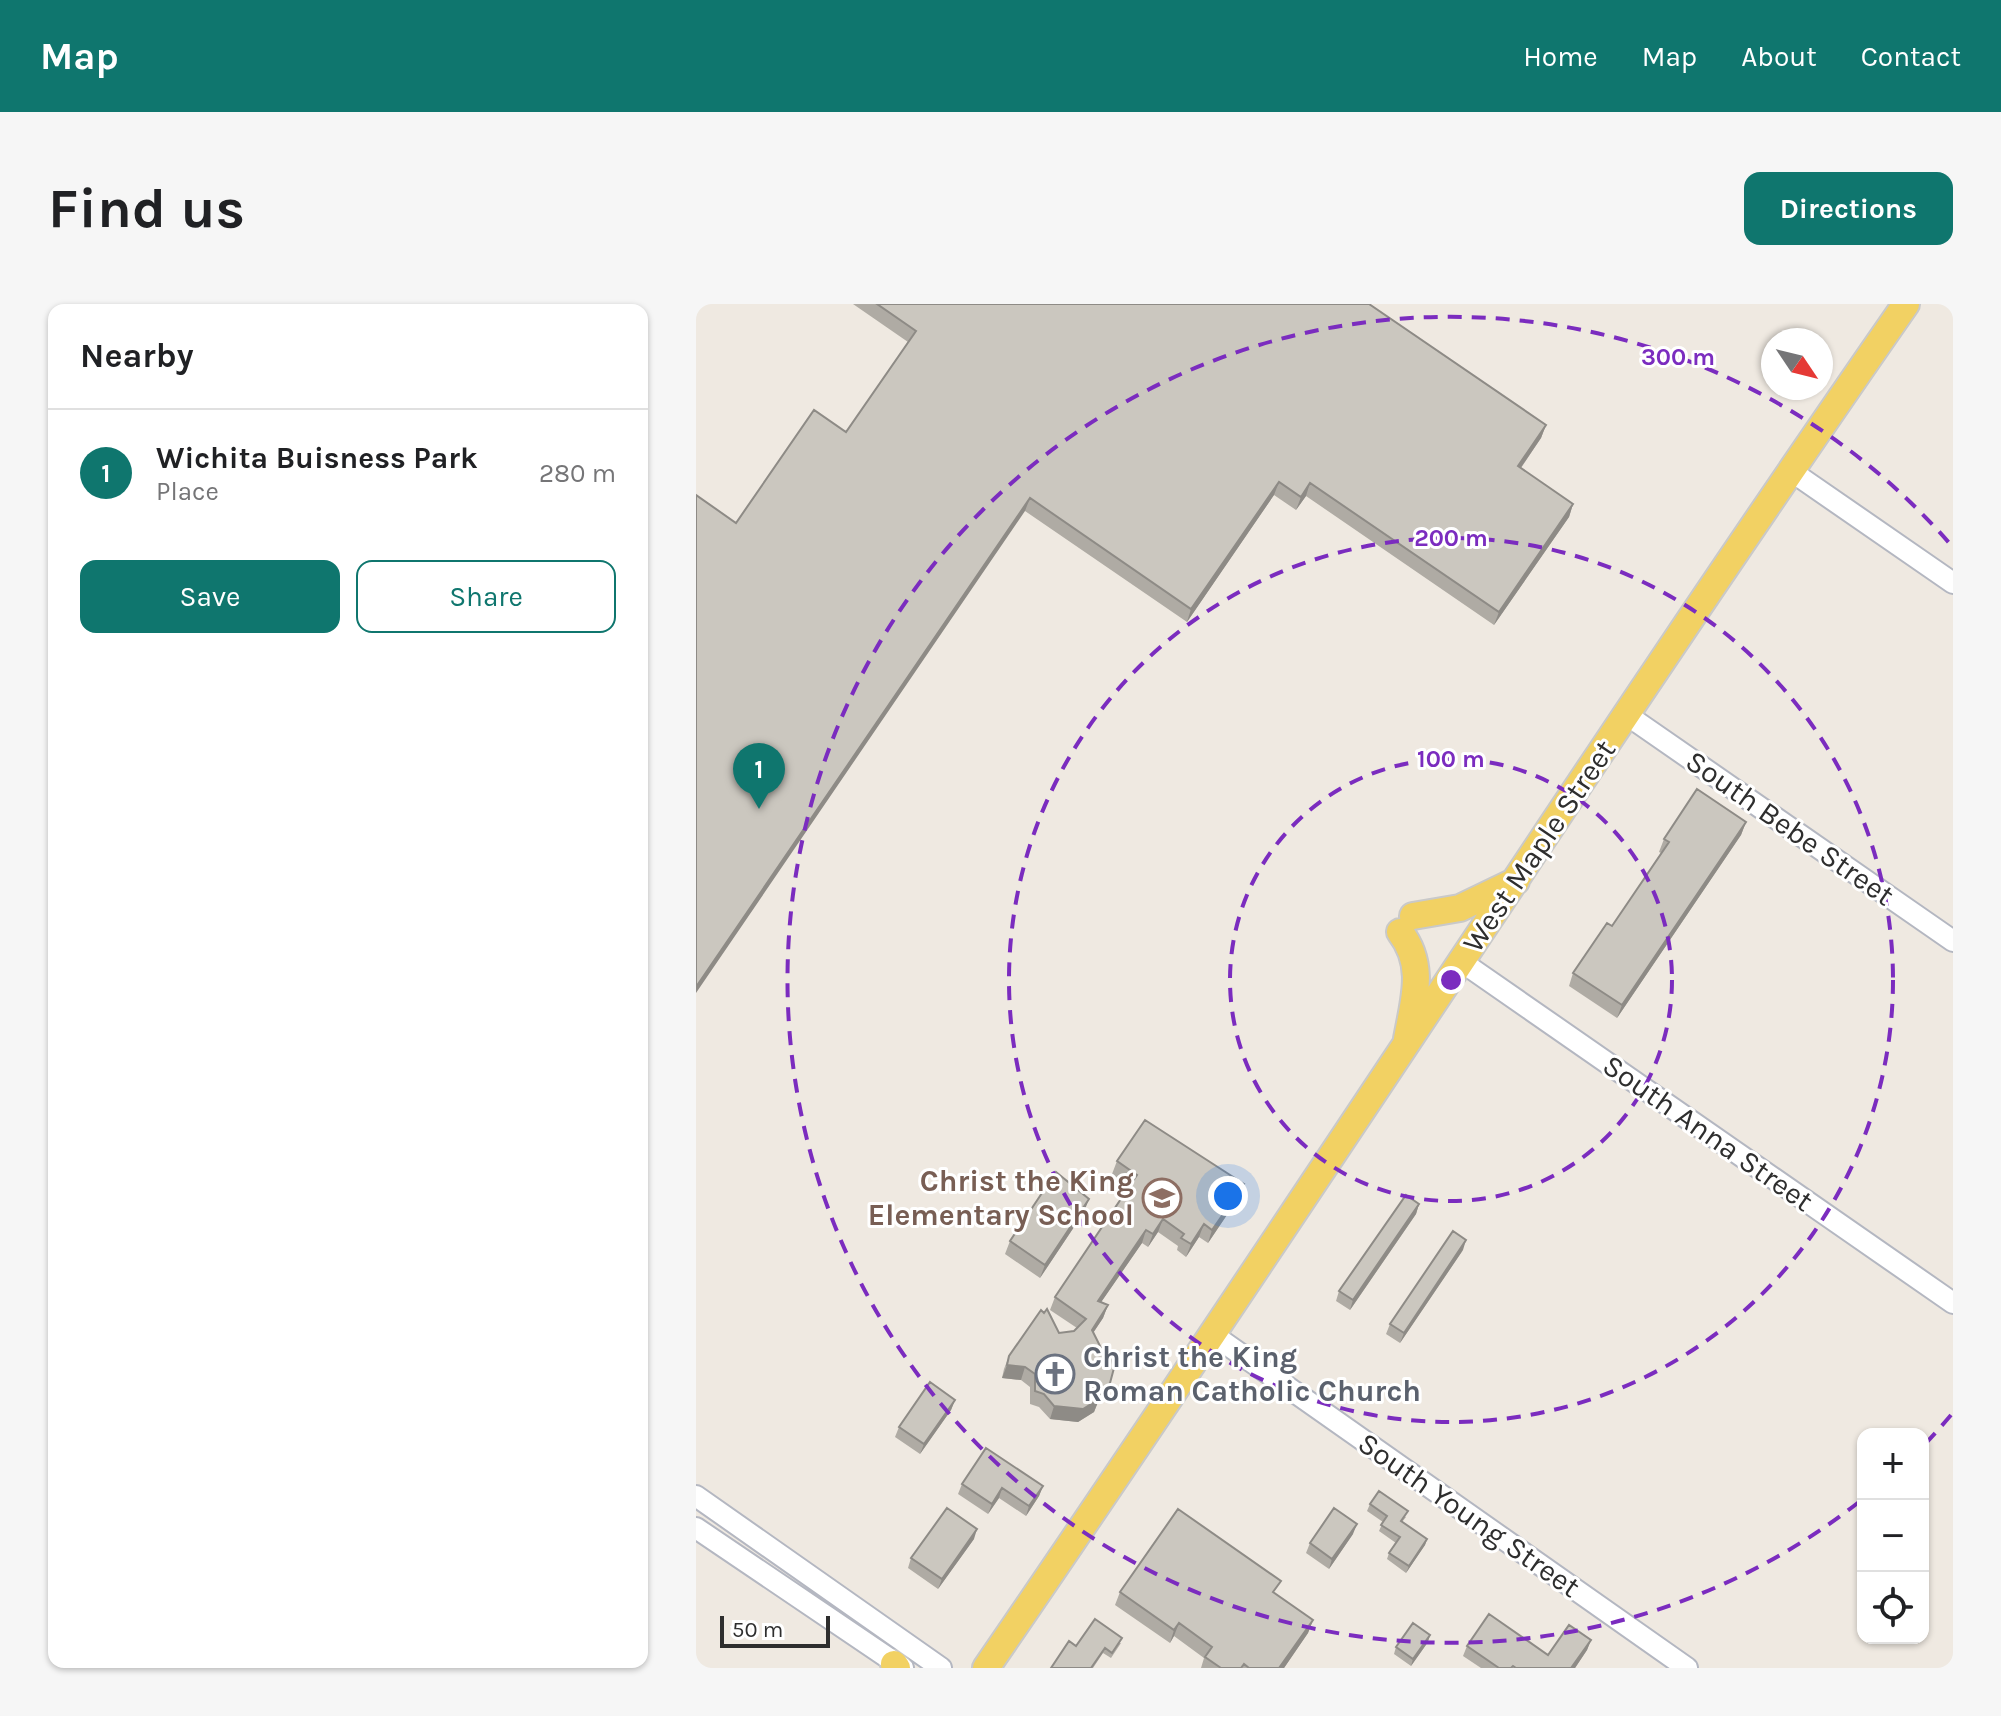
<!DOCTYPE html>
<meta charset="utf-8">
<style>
:root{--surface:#fff;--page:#f6f6f6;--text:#202124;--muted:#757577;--line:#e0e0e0;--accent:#0f766e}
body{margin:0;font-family:Karla,sans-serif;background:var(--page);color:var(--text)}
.controls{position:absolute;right:24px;bottom:24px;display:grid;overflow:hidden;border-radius:16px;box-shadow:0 2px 6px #0004}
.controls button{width:72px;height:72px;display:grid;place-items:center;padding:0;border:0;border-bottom:2px solid var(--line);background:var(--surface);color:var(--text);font:40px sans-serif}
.compass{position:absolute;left:1065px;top:24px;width:72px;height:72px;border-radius:50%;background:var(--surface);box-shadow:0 2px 6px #0004;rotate:125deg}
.scale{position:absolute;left:24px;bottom:20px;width:110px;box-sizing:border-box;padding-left:8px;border:4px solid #2e2e2e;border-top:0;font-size:22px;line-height:28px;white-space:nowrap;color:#2e2e2e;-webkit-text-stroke:6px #fff;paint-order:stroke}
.you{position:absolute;left:532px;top:892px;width:28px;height:28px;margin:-20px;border:6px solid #fff;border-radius:50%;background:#1a73e8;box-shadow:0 0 0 12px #1a73e833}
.badge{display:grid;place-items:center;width:52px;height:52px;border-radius:50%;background:var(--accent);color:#fff;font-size:26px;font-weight:700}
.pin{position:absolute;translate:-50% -66px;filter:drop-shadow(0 2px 4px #0008)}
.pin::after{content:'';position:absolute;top:42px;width:28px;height:24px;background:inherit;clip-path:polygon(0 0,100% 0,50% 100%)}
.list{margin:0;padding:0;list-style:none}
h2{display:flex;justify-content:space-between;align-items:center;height:104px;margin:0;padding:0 32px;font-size:34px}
h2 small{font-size:26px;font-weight:400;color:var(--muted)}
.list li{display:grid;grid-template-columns:52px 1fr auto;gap:24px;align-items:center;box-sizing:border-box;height:128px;padding:0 32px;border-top:2px solid var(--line)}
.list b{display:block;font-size:30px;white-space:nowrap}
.list p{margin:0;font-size:26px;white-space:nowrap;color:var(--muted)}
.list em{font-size:26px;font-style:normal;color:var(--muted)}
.actions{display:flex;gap:16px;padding:24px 32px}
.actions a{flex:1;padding:18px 0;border:2px solid var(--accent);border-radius:16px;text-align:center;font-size:28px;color:var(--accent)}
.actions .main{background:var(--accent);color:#fff}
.icon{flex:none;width:44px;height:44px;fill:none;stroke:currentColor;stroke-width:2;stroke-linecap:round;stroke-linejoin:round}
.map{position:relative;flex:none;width:1257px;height:1364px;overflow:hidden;border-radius:16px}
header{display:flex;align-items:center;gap:48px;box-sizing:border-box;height:112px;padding:0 40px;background:var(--accent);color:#fff}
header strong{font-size:38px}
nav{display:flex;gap:44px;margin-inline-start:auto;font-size:28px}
.intro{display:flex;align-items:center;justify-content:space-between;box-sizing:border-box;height:192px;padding:0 48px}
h1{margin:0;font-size:56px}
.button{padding:20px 36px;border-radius:16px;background:var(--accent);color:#fff;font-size:28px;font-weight:700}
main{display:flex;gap:48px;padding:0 48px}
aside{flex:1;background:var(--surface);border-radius:16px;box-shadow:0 2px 6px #0004}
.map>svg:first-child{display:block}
</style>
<header>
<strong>Map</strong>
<nav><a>Home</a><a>Map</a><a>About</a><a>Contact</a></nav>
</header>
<div class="intro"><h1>Find us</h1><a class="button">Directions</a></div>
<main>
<aside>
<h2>Nearby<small></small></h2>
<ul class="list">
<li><span class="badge">1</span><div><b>Wichita Buisness Park</b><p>Place</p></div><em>280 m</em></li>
</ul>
<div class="actions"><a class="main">Save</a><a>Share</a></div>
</aside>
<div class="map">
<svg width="1257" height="1364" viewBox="0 0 1257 1364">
<rect width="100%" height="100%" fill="#efe9e1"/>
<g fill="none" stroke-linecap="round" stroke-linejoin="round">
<g stroke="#b4b7c1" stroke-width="24">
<path id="minor" d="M1095 167 1257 279
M931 411 1257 637
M766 658 1257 999
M516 1030 991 1364
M0 1192 245 1364
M0 1224 207 1364"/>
</g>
<g stroke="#c9c9c9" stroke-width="30">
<path id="major" d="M717 612 764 604 820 577
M704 628C730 661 718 696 711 735
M198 1360 201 1364
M290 1364C601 912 897 450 1210 0"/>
</g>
<use href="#minor" stroke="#fff" stroke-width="20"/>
<use href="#major" stroke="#f2d163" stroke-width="26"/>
</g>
<path fill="#afaba4" d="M157 0H673L850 121 845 134 825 164 877 200 873 213 798 321 610 192 600 206 578 191 491 318 329 207 40 219 150 128 212 38Z
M1050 518 1045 531 921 714 873 682 877 669 916 622 965 549 963 548 968 535Z
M421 857 543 893 512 939 503 933 490 953 481 946 482 942 462 928 452 943 446 939 405 998 412 1001 407 1014 397 1029 409 1092 402 1098 398 1108 382 1118 354 1115 343 1103 334 1100V1083L325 1076 306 1074 308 1065 313 1052 363 1029 378 1027 381 1024 354 1006 359 993 433 882 416 870Z
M723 900 720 910 654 1006 640 997 643 987Z
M388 908 344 974 309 950 314 937Z
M767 946 704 1039 690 1030 694 1020Z
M259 1096 255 1106 224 1150 199 1133 203 1123Z
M266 1180 347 1182 343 1192 330 1212 303 1194 292 1210 262 1190Z
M674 1200 710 1213 706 1218 731 1235 729 1241 710 1269 691 1255 693 1249 700 1239 683 1227 687 1218 671 1207Z
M657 1230 633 1265 610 1249 614 1239Z
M278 1235 242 1285 212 1264 215 1254Z
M424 1288 580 1290 617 1316 612 1329 588 1364H505L508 1354 478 1332 474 1339 419 1301Z
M895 1336 891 1346 879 1364H785L767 1352 771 1342 852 1351Z
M732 1338 715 1362 698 1350 700 1343Z
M425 1339 415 1354 407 1349 397 1364H355L380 1342Z"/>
<path fill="#8e8b86" d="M850 121 845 134 817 175 822 162Z
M583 178 578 191 491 318 495 305Z
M614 179 610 192 600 206 605 193Z
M334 194 329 207 0 689V683Z
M877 200 873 213 798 321 803 308Z
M1050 518 1045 531 921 714 926 701Z
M548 880 543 893 512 939 516 926Z
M393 895 388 908 344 974 349 961Z
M723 900 720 910 654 1006 657 996Z
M467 915 462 928 452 943 457 930Z
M508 920 503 933 490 953 495 940Z
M450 926 446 939 397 1010 402 997Z
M770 936 767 946 704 1039 708 1029Z
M412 1001 407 1014 391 1038 396 1026Z
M311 1061 329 1063 325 1076 306 1074Z
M414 1079 409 1092 402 1098 398 1108 382 1118 354 1115 358 1102 406 1086Z
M259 1096 255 1106 224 1150 228 1140Z
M347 1182 343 1192 330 1212 333 1202Z
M306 1184 303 1194 292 1210 296 1200Z
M661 1220 657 1230 633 1265 636 1255Z
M281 1225 278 1235 242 1285 246 1275Z
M731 1235 729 1241 710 1269 713 1262Z
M617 1316 612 1329 588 1364H583Z
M483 1319 478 1332 474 1339 478 1326Z
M734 1331 732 1338 715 1362 717 1355Z
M895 1336 891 1346 879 1364H875Z"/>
<path fill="#cbc7bf" stroke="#8e8b86" stroke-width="2" d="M181 0H673L850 121 822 162 877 200 803 308 614 179 605 193 583 178 495 305 334 194 0 683V191L40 219 118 106 150 128 220 27Z
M1001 485 1050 518 926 701 877 669 911 619 916 622 973 538 968 535Z
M449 816 548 880 516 926 508 920 495 940 485 934 488 930 467 915 457 930 450 926 402 997 412 1001 396 1026 406 1046 415 1054 418 1064 414 1079 406 1086 403 1095 387 1105 358 1102 348 1090 339 1087V1070L329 1063 311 1061 313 1052 345 1006 348 1009 351 1005 363 1029 378 1027 390 1015 359 993 441 871 421 857Z
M360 868 393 895 349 961 314 937Z
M710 891 723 900 657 996 643 987Z
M757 927 770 936 708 1029 694 1020Z
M234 1078 259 1096 228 1140 203 1123Z
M290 1144 347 1182 333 1202 306 1184 296 1200 266 1180Z
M683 1187 712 1207 705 1217 731 1235 713 1262 693 1249 704 1233 685 1221 691 1212 674 1200Z
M251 1204 281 1225 246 1275 215 1254Z
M638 1204 661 1220 636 1255 614 1239Z
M482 1205 585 1277 577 1288 617 1316 583 1364H553L548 1360 545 1364H525L509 1353 516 1343 483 1319 478 1326 424 1288Z
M793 1310 852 1351 873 1321 895 1336 875 1364H820L817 1362 815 1364H803L771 1342Z
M399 1315 426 1334 416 1349 409 1344 395 1364H355L373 1337 380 1342Z
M717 1319 734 1331 717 1355 700 1343Z"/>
<g fill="none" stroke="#7b2cbf" stroke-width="4" stroke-dasharray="14 10">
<circle cx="755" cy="676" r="221"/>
<circle cx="755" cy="676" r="442"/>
<path d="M1255 1111A663 663 0 0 1 1228 1141M1163 1198A663 663 0 1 1 1255 241"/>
</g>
<defs>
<g id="school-ring" transform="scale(2)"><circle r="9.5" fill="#fff" stroke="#8d6e63" stroke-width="1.5"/><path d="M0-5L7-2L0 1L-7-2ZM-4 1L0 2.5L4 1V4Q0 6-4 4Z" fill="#8d6e63"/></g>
<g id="church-ring" transform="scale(2)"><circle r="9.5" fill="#fff" stroke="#6b7280" stroke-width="1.5"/><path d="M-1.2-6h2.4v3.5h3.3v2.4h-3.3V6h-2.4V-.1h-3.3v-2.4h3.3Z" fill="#6b7280"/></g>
</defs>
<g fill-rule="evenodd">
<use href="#school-ring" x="466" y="894"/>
<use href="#church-ring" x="359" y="1070"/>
</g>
<g text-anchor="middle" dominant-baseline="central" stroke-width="6" stroke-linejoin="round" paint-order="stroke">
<g font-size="30" fill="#2e2e2e" stroke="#fff">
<text transform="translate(1094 524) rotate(35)">South Bebe Street</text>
<text transform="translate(843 542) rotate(-56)">West Maple Street</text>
<text transform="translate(1012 829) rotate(35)">South Anna Street</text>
<text transform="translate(773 1211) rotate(35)">South Young Street</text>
</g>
<g font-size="30" font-weight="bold" fill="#785e54" stroke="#fff" text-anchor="end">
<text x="438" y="877">Christ the King<tspan x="438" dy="34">Elementary School</tspan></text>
</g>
<g font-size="30" font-weight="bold" fill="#5b616d" stroke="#fff" text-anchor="start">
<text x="387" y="1053">Christ the King<tspan x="387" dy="34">Roman Catholic Church</tspan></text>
</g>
</g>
<circle cx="755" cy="676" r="12" fill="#7b2cbf" stroke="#fff" stroke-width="4"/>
<g font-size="24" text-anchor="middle" font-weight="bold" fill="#7b2cbf" stroke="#fff" stroke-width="6" stroke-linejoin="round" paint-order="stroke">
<text x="982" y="61">300 m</text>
<text x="755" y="242">200 m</text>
<text x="755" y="463">100 m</text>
</g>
</svg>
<div class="controls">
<button>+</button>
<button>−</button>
<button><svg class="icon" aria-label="locate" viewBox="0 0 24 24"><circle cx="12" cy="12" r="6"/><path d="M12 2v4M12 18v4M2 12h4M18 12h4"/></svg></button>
</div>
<svg class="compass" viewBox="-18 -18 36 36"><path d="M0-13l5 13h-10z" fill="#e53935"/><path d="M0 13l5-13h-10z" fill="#757577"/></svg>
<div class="scale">50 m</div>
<div class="you"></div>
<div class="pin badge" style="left:63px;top:505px">1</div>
</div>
</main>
